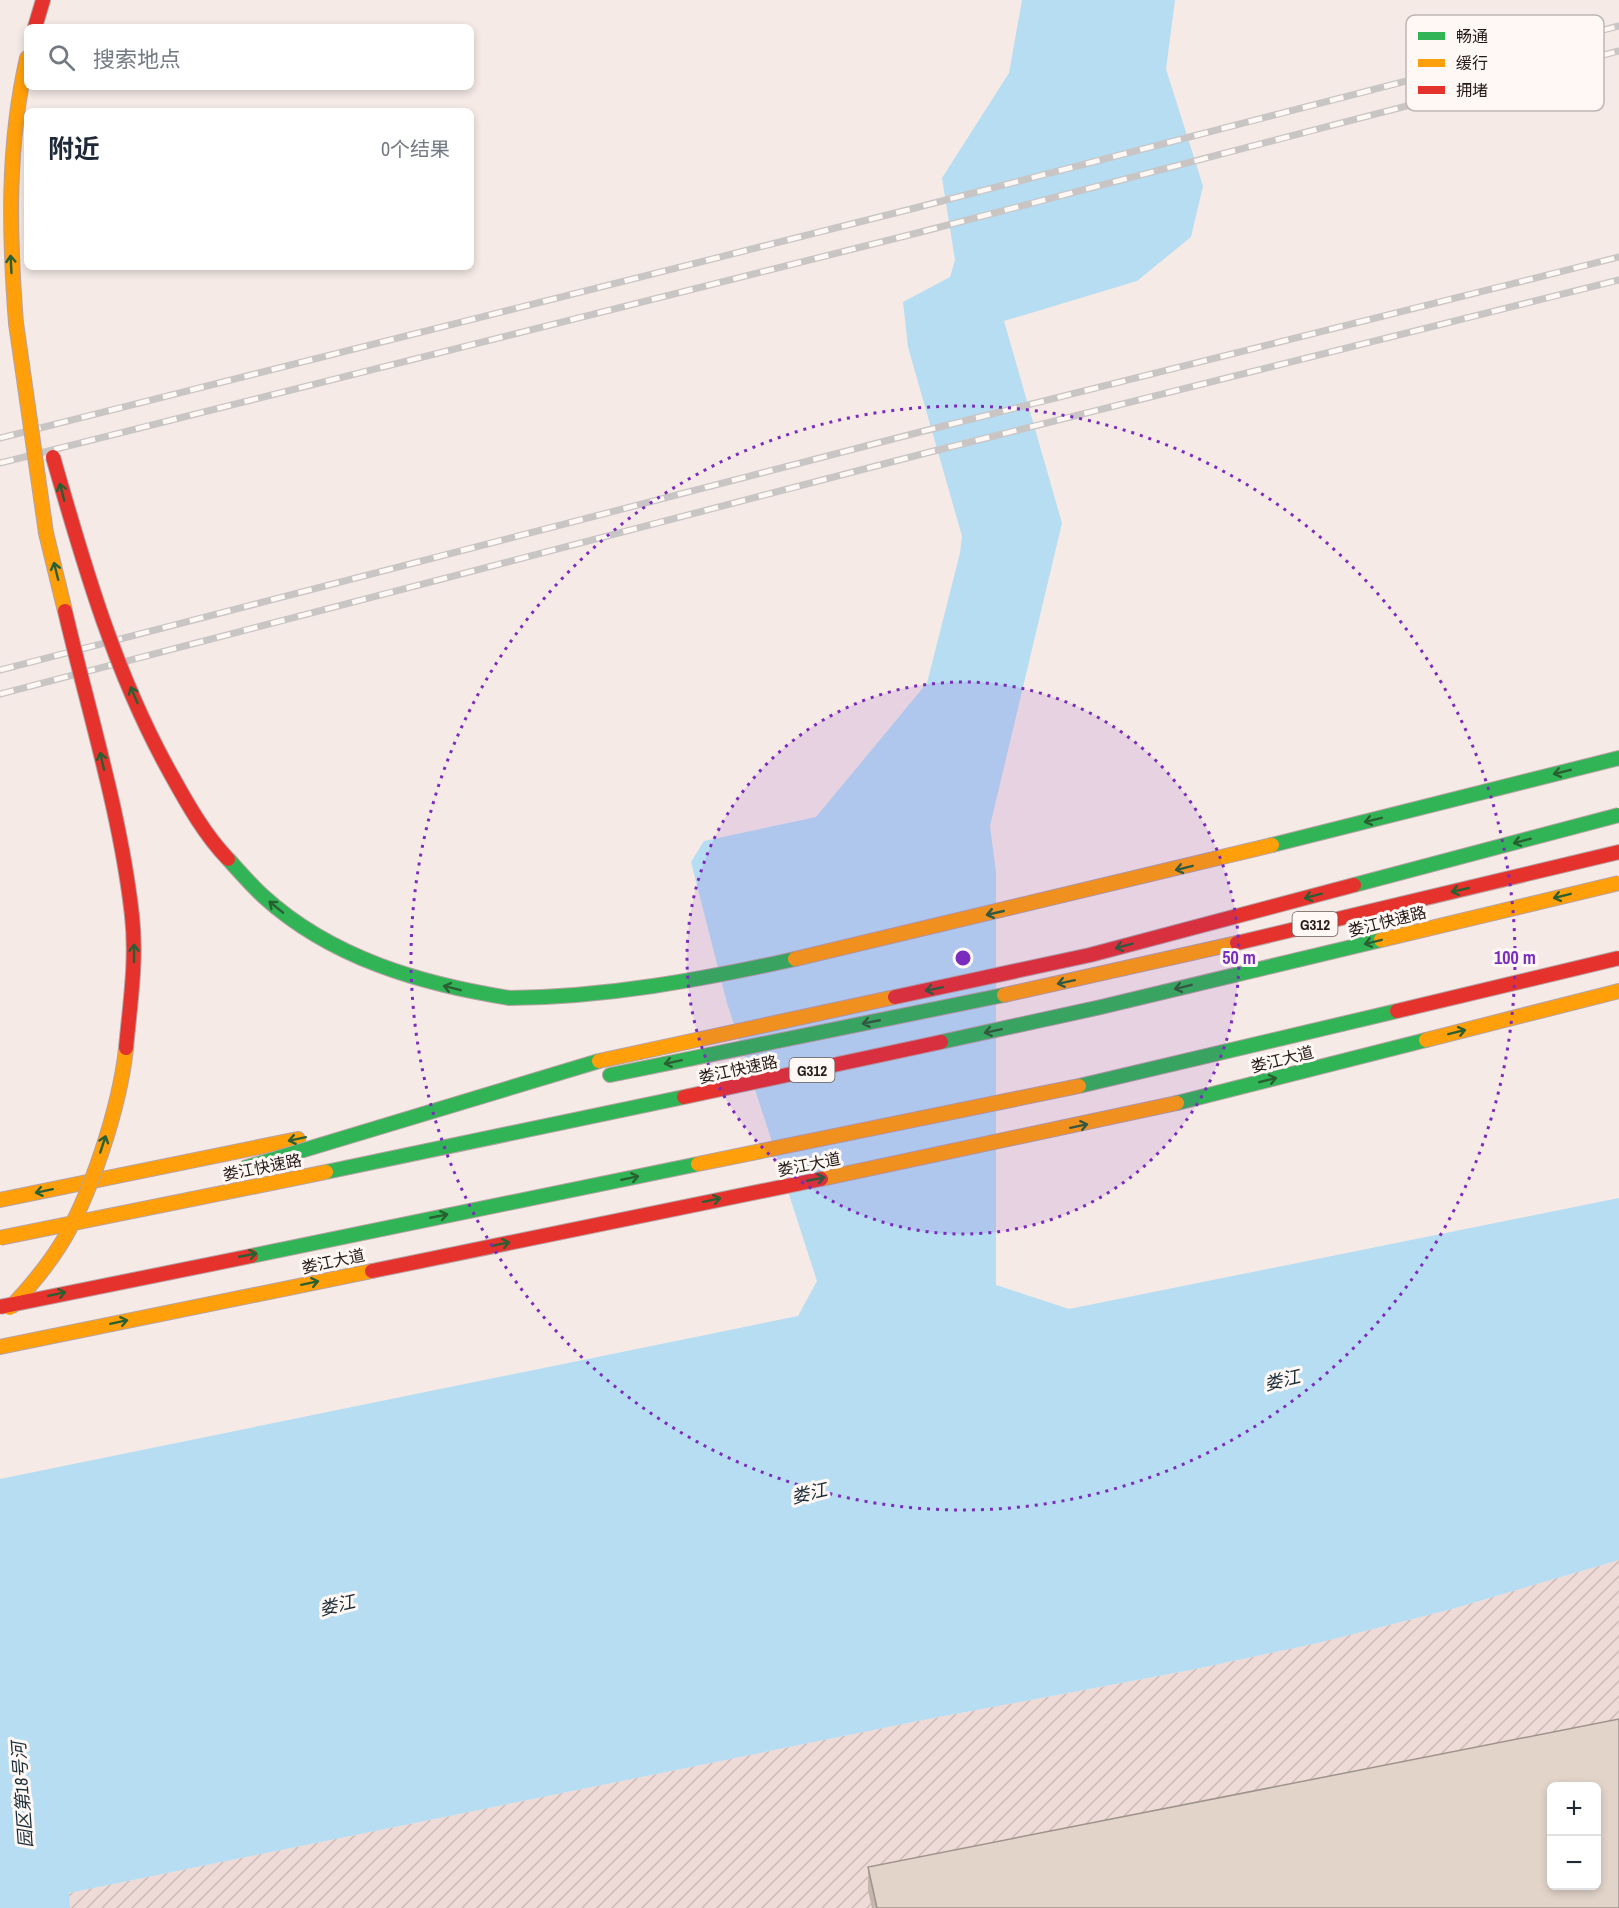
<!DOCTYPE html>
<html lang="zh">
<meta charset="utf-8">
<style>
:root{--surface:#fff;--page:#f6f6f7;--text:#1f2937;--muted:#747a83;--line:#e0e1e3}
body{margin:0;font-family:"Archivo Narrow","Noto Sans SC",sans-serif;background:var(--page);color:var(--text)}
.controls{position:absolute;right:18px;bottom:18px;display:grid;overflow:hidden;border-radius:9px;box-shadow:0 3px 9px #0003}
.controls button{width:54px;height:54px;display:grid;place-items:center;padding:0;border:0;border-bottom:2px solid var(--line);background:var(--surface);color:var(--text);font:30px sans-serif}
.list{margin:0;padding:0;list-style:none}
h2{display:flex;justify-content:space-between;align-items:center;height:78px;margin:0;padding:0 24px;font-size:26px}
h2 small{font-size:20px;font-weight:400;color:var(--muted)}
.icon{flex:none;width:33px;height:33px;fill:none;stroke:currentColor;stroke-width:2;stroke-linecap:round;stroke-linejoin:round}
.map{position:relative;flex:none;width:1619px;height:1908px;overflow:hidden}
.search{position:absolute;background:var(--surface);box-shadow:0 3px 9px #0003;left:24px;top:24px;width:450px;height:66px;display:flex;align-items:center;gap:15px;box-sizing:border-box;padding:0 21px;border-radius:9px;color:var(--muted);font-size:22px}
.panel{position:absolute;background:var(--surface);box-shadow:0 3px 9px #0003;left:24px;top:108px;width:450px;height:162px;border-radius:9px}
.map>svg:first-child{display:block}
</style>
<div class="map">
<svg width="1619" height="1908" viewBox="0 0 1619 1908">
<defs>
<pattern id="industrial-furrows" width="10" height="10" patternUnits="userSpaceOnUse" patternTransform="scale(1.5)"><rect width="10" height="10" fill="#eedad6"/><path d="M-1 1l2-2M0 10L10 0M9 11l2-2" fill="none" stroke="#ccbab7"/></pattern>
</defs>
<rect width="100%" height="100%" fill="#f5eae5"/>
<path fill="url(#industrial-furrows)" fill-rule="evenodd" d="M1619 1560V1908H70L69 1893 923 1720 1196 1669 1322 1642 1452 1609ZM1552 1786H1596V1886H1552Z"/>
<path fill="#b7ddf3" d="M1022 0H1175L1166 69 1203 186 1191 237 1137 281 1004 321 1062 523 990 826 996 873V1285L1069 1309 1619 1198V1560L1452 1609 1322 1642 1196 1669 923 1720 69 1893 70 1908H0V1479L798 1316 817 1281 727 1003 691 862 704 841 816 817 927 683 960 553 962 536 908 347 903 302 950 277 955 260 942 178 1009 73Z"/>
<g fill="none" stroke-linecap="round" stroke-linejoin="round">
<g stroke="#b7a1a4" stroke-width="16">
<path id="fast" d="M1272 845 1619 758
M510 998C607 997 700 980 795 959
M610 1075 1004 995
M1177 1103 1426 1040"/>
</g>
<g stroke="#b7a1a4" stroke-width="16">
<path id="slow" d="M16 323C9 233 7 146 27 58
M795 959 1272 845
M1004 995 1237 943
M1426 1040 1619 991
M821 1179 1177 1103
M0 1200 298 1139
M0 1347 372 1271"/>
</g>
<g stroke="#b7a1a4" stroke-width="16">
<path id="jam" d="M35 27 43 0
M1237 943 1619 852
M372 1271 821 1179"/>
</g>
<use href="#fast" stroke="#30b455" stroke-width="14"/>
<use href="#slow" stroke="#ff9f0a" stroke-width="14"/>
<use href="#jam" stroke="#e5322d" stroke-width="14"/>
<g stroke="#c8c5c4" stroke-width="7">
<path id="rail" d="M0 438 911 209 1619 26
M0 463 917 233 1619 51
M0 670 920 432 1619 257
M0 694 926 453 1619 280"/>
</g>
<use href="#rail" stroke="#fff8f5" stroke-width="4.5" stroke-dasharray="14" stroke-linecap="butt"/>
<g stroke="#b7a1a4" stroke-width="16" stroke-linecap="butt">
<path id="fast-bridge" d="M228 859C239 871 250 884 263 896 331 958 421 984 510 998
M1354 885 1619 815
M941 1042 1101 1007 1381 940
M1079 1086 1397 1011
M244 1168 599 1061
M326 1172 684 1097
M251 1256 698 1164"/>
</g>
<g stroke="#b7a1a4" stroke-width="16" stroke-linecap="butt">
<path id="slow-bridge" d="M16 323 46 533 65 611
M1381 940 1619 883
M599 1061 895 997
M698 1164 1079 1086
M0 1238 326 1172
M10 1308C28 1289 45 1269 59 1247 90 1199 120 1106 126 1048"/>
</g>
<g stroke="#b7a1a4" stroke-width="16" stroke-linecap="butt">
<path id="jam-bridge" d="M53 457C84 566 116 677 172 776 188 805 205 835 228 859
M65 611C88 710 121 815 132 916 137 960 130 1004 126 1048
M895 997 1090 955 1354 885
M1397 1011 1619 958
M684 1097 941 1042
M0 1307 251 1256"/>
</g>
<use href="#fast-bridge" stroke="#30b455" stroke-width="14"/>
<use href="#slow-bridge" stroke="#ff9f0a" stroke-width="14"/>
<use href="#jam-bridge" stroke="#e5322d" stroke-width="14"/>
</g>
<path fill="#c2b6ad" d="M868 1867 1619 1908H872L868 1891Z"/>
<path fill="#e2d4c9" stroke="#9e948d" stroke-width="1.5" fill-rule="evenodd" d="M1619 1719V1908H877L868 1867ZM1551 1786H1596V1886H1551Z"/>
<defs><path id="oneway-shaft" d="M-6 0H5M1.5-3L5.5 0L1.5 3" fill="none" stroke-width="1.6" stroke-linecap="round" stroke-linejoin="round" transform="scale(1.5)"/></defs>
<g stroke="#2a5f32">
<use href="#oneway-shaft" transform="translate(11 264) rotate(-93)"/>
<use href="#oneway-shaft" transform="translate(62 492) rotate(-105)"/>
<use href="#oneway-shaft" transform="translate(56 571) rotate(-104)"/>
<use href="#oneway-shaft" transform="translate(134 695) rotate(-113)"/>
<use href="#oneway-shaft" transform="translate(102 761) rotate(-103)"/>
<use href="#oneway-shaft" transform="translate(1562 772) rotate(166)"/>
<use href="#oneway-shaft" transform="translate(1373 820) rotate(166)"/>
<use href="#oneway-shaft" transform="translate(1522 841) rotate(165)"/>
<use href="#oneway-shaft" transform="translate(1184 868) rotate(166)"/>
<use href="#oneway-shaft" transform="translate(1460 890) rotate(167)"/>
<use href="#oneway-shaft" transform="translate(1313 896) rotate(165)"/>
<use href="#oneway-shaft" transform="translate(1562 896) rotate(166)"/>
<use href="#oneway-shaft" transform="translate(276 907) rotate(-141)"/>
<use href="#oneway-shaft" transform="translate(995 913) rotate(167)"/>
<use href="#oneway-shaft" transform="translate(1373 942) rotate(166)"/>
<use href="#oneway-shaft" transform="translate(1124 946) rotate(165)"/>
<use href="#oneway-shaft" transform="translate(134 953) rotate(-90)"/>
<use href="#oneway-shaft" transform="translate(1066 982) rotate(168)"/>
<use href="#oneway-shaft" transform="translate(1183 987) rotate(166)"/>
<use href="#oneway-shaft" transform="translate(452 988) rotate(-166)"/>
<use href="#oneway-shaft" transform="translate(934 989) rotate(168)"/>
<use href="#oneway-shaft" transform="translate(871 1022) rotate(169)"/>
<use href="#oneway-shaft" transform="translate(993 1031) rotate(168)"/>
<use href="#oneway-shaft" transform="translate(1457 1032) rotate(-14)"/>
<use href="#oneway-shaft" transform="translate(673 1062) rotate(168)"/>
<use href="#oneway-shaft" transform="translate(1268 1080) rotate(-14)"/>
<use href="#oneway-shaft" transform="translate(1079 1126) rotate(-12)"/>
<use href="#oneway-shaft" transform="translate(297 1139) rotate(168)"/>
<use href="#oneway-shaft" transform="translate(103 1144) rotate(-72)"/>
<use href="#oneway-shaft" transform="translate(630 1178) rotate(-12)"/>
<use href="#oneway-shaft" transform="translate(816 1179) rotate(-11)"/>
<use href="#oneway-shaft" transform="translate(44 1191) rotate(168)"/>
<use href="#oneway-shaft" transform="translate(712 1200) rotate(-12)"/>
<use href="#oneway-shaft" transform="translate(439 1216) rotate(-11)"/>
<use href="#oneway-shaft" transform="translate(501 1244) rotate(-12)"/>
<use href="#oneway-shaft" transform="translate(248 1255) rotate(-11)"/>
<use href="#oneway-shaft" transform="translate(310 1283) rotate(-12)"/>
<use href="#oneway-shaft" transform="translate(57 1294) rotate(-12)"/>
<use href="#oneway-shaft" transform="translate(119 1322) rotate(-12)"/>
</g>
<circle cx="963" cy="958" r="276" fill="#7b2cbf" fill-opacity=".12"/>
<g fill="none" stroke="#7b2cbf" stroke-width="3" stroke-dasharray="3 6">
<circle cx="963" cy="958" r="276"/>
<circle cx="963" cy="958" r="552"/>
</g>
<g text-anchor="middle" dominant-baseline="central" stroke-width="6" stroke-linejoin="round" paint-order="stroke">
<g fill="#fff8f5" stroke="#675d58" stroke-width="1.5">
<rect x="1292.5" y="912" width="45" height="24" rx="4.5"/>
<rect x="789.5" y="1058" width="45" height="24" rx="4.5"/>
</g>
<g font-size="15" font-weight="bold" fill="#261a15">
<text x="1315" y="924">G312</text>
<text x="812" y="1070">G312</text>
</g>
<g font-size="16" fill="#261a15" stroke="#fff8f5">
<text transform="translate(1387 921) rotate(-14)">娄江快速路</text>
<text transform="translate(1282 1059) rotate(-14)">娄江大道</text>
<text transform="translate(738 1069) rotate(-12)">娄江快速路</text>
<text transform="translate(809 1164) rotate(-11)">娄江大道</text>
<text transform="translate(262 1167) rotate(-11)">娄江快速路</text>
<text transform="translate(333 1261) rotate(-12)">娄江大道</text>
</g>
<g font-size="18" font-style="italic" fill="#1a2d38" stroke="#fff8f5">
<text transform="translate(1282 1380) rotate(-13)">娄江</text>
<text transform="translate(809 1493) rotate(-13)">娄江</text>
<text transform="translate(337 1605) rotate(-13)">娄江</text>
<text transform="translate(22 1795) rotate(-94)">园区第18号河</text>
</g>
</g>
<rect x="1406" y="15" width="198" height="96" rx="9" fill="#fff8f5" stroke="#beb5b2" stroke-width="1.5"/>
<rect x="1418" y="32" width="27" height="8" fill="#30b455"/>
<rect x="1418" y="59" width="27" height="8" fill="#ff9f0a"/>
<rect x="1418" y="86" width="27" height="8" fill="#e5322d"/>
<g font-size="16" fill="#261a15">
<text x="1456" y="42">畅通</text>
<text x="1456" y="69">缓行</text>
<text x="1456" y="96">拥堵</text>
</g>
<circle cx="963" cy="958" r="9" fill="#7b2cbf" stroke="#fff8f5" stroke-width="3"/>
<g font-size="18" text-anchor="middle" font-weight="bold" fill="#7b2cbf" stroke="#fff8f5" stroke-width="6" stroke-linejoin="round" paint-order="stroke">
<text x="1239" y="964">50 m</text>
<text x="1515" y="964">100 m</text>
</g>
</svg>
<div class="controls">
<button>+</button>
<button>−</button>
</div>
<div class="search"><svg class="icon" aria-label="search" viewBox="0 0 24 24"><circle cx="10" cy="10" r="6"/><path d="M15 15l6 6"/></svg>搜索地点</div>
<section class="panel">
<h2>附近<small>0个结果</small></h2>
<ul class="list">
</ul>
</section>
</div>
